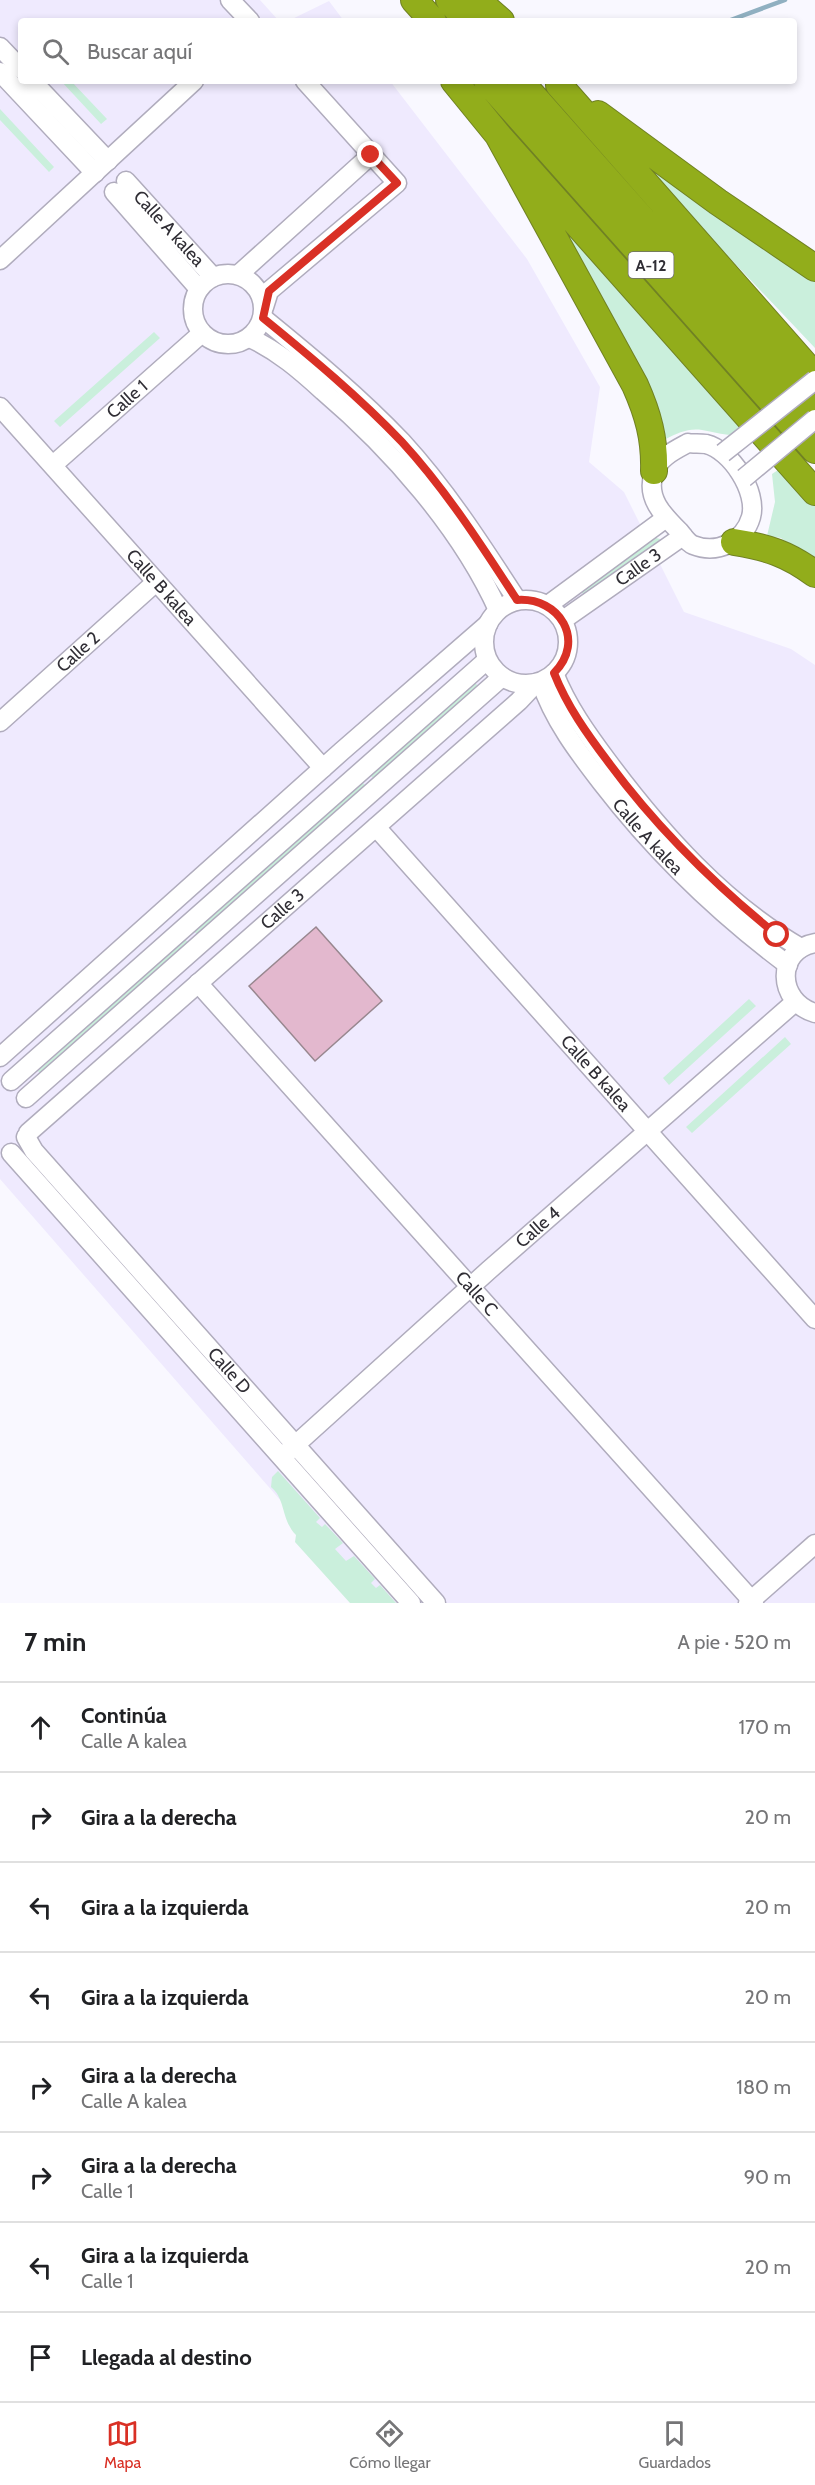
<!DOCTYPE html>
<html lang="es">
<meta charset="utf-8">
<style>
:root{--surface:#fff;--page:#f2f2f2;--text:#202124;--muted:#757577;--line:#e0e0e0;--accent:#d93025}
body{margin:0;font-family:Cabin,sans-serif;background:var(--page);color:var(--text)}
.stop{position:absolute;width:18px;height:18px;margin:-14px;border:4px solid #d93025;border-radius:50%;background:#fff}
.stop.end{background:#d93025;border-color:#fff;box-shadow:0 2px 6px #0008}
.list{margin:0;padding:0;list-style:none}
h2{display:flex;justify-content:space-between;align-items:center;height:78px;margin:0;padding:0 24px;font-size:26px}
h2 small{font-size:20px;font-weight:400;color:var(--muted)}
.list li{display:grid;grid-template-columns:39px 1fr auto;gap:18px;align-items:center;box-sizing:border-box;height:90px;padding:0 24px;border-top:2px solid var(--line)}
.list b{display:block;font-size:22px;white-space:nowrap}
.list p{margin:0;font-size:20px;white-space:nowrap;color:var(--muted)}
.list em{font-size:20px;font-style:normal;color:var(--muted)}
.icon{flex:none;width:33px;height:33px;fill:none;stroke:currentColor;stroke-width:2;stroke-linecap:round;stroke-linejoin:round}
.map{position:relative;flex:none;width:815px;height:1603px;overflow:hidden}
.search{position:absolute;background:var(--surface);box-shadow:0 3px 9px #0003;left:18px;right:18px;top:18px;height:66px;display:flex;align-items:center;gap:15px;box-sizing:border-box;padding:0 21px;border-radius:6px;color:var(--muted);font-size:22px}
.sheet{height:798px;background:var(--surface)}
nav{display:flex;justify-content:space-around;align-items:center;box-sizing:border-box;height:84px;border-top:2px solid var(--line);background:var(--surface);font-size:16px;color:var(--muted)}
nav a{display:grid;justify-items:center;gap:3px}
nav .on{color:var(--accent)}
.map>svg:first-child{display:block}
</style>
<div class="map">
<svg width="815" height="1603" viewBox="0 0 815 1603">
<rect width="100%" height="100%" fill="#f9f8ff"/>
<path fill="#efeafe" d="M0 0H260L279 21H21V81H390L527 259 600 387 589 462 624 492 684 612 791 649 815 665V1603H370L0 1179Z
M329 1 344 21H288Z"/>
<path fill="#caefdc" d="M61 81H71L107 119 101 124Z
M0 109 54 167 49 172 0 120Z
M615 137 815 274V348Z
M546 200 744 433C728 438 717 432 702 430 688 428 678 433 666 439L662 420Z
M154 332 160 338 60 427 54 421Z
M778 470 815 506V563L781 538 767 536 775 502 772 474Z
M656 538 660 539 659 544 584 595 580 590Z
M475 683 479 687 375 780 370 775Z
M362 782 367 787 199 937 194 931Z
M185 939 190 945 43 1077 38 1071Z
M749 999 756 1006 669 1085 663 1078Z
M785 1037 791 1044 692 1133 686 1127Z
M278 1471 320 1518 316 1522 322 1527 325 1524 343 1543 335 1549 346 1561 354 1556 375 1579 371 1583 376 1588 380 1585 396 1603H350L295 1542 296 1535C281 1520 286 1499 271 1487L272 1477Z"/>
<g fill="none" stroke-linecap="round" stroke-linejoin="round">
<path stroke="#90b0c1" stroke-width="4.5" d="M728 21 785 0"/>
</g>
<path fill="#e3b8ce" stroke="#98878f" stroke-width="1.5" d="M316 927 382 1001 315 1061 249 986Z"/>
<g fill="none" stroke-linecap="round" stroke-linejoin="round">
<g stroke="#b0acbd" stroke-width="21">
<g id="minor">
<path d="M230 0 250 21"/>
<path d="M0 47 21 69"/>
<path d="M0 72 95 173"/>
<path d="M32 81 108 161"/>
<path id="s1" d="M126 181 213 277"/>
<path d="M114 192 199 289"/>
<path d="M0 260 194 81"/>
<circle cx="228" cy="309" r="35"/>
<path d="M238 275 371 155"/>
<path d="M264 307 269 291 397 183 305 81"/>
<path d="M263 318C311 357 359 397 402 442 446 490 482 546 517 600"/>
<path d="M250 338C278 351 300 370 323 391 391 449 461 528 498 610"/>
<path id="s2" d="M0 407 323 768"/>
<path d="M688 443C693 444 700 443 706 444 731 450 758 492 751 517 744 541 718 555 693 545 688 543 684 537 680 532 664 516 645 498 654 473 658 458 675 450 688 443Z"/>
<path id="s3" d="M53 465 202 333"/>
<circle cx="526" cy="642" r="42"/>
<path d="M548 605 666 518"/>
<path id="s4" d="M563 620 683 536"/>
<path d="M554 673C567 706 587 734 608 762 661 833 724 904 801 948"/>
<path id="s5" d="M541 682C553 719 578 752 602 783 656 853 717 912 788 965"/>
<path id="s6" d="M0 722 156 582"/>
<path id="s7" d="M376 827 815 1319"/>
<path d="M815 943C775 950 777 1002 815 1013"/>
<path id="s8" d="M198 983 754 1603"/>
<path d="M0 1057 342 751 488 624"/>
<path d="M11 1081 487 660"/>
<path d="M26 1098 502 677"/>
<path id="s9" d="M28 1133 519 701 536 683"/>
<path id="s10" d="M26 1137 34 1151 436 1603"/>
<path d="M11 1153 411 1603"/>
<path id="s11" d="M282 1457 489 1270 795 1002"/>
<path d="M748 1603 815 1544"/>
</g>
</g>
<g stroke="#708124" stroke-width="28">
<path id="highway" d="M414 0 433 21
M449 0 467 21
M477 0 501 21
M454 81 498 135 635 385C648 414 655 439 654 471
M487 81 815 450
M520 81 815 414
M559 85 815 376
M598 114 718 202 815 268
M498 135 815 492
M734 542C767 547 788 554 815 574"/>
</g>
<use href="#minor" stroke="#fff" stroke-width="18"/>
<use href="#highway" stroke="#92ad1b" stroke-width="26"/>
<g stroke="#b0acbd" stroke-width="21" stroke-linecap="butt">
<path id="minor-bridge" d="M723 453 815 380
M744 478 815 419"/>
</g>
<use href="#minor-bridge" stroke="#fff" stroke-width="18"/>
</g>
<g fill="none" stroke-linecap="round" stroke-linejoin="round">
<path stroke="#d93025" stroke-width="8" d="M371 155 397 183 269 291 263 318C311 357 359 397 402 442 446 490 482 546 517 600 560 597 586 641 554 673 567 706 587 734 609 763 657 828 714 884 777 935"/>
</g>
<g text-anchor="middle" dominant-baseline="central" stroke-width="5" stroke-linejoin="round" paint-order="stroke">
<rect fill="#fff" stroke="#6e6d72" stroke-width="1.5" x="628.5" y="252" width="45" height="26" rx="4.5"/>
<g font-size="16" font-weight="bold" fill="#302e35">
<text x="651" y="265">A-12</text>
</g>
<g font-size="18" fill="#302e35" stroke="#fff">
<text stroke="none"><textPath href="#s1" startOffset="64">Calle A kalea</textPath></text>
<text stroke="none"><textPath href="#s3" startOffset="99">Calle 1</textPath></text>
<text stroke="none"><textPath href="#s4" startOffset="92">Calle 3</textPath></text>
<text stroke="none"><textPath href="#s2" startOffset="242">Calle B kalea</textPath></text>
<text stroke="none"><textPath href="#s6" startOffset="105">Calle 2</textPath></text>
<text stroke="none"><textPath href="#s5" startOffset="189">Calle A kalea</textPath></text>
<text stroke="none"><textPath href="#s9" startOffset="339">Calle 3</textPath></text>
<text stroke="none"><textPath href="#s7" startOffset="330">Calle B kalea</textPath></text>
<text stroke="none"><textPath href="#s11" startOffset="344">Calle 4</textPath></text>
<text stroke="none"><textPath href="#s8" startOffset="417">Calle C</textPath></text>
<text stroke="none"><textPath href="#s10" startOffset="310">Calle D</textPath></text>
</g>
</g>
</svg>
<div class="stop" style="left:777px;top:935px"></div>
<div class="stop end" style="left:371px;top:155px"></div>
<div class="search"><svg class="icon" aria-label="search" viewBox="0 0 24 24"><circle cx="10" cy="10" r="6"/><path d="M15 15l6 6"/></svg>Buscar aquí</div>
</div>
<section class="sheet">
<h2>7 min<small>A pie · 520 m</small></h2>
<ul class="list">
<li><svg class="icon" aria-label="ahead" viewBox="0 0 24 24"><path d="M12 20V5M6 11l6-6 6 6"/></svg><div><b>Continúa</b><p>Calle A kalea</p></div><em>170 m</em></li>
<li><svg class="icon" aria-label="right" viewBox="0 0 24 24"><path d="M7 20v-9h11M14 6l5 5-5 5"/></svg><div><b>Gira a la derecha</b></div><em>20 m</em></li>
<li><svg class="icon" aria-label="left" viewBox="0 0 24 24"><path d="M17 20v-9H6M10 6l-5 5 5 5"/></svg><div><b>Gira a la izquierda</b></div><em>20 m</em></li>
<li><svg class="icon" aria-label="left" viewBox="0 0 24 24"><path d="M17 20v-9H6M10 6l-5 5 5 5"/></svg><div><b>Gira a la izquierda</b></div><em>20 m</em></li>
<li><svg class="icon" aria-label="right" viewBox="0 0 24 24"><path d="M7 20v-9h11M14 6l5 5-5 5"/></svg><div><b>Gira a la derecha</b><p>Calle A kalea</p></div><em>180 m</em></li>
<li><svg class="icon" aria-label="right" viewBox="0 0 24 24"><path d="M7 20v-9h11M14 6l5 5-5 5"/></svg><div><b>Gira a la derecha</b><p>Calle 1</p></div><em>90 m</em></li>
<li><svg class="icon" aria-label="left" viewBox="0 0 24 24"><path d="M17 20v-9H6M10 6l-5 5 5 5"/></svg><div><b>Gira a la izquierda</b><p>Calle 1</p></div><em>20 m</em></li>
<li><svg class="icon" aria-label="arrive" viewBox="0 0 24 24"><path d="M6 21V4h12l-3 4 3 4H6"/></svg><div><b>Llegada al destino</b></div></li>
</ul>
</section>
<nav>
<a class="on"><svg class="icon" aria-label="map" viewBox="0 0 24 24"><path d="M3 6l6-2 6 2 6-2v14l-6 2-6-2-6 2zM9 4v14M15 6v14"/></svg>Mapa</a>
<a><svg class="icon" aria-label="directions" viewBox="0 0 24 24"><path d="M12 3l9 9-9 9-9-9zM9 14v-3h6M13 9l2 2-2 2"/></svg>Cómo llegar</a>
<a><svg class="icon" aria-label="saved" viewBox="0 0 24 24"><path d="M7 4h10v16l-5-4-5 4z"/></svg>Guardados</a>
</nav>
